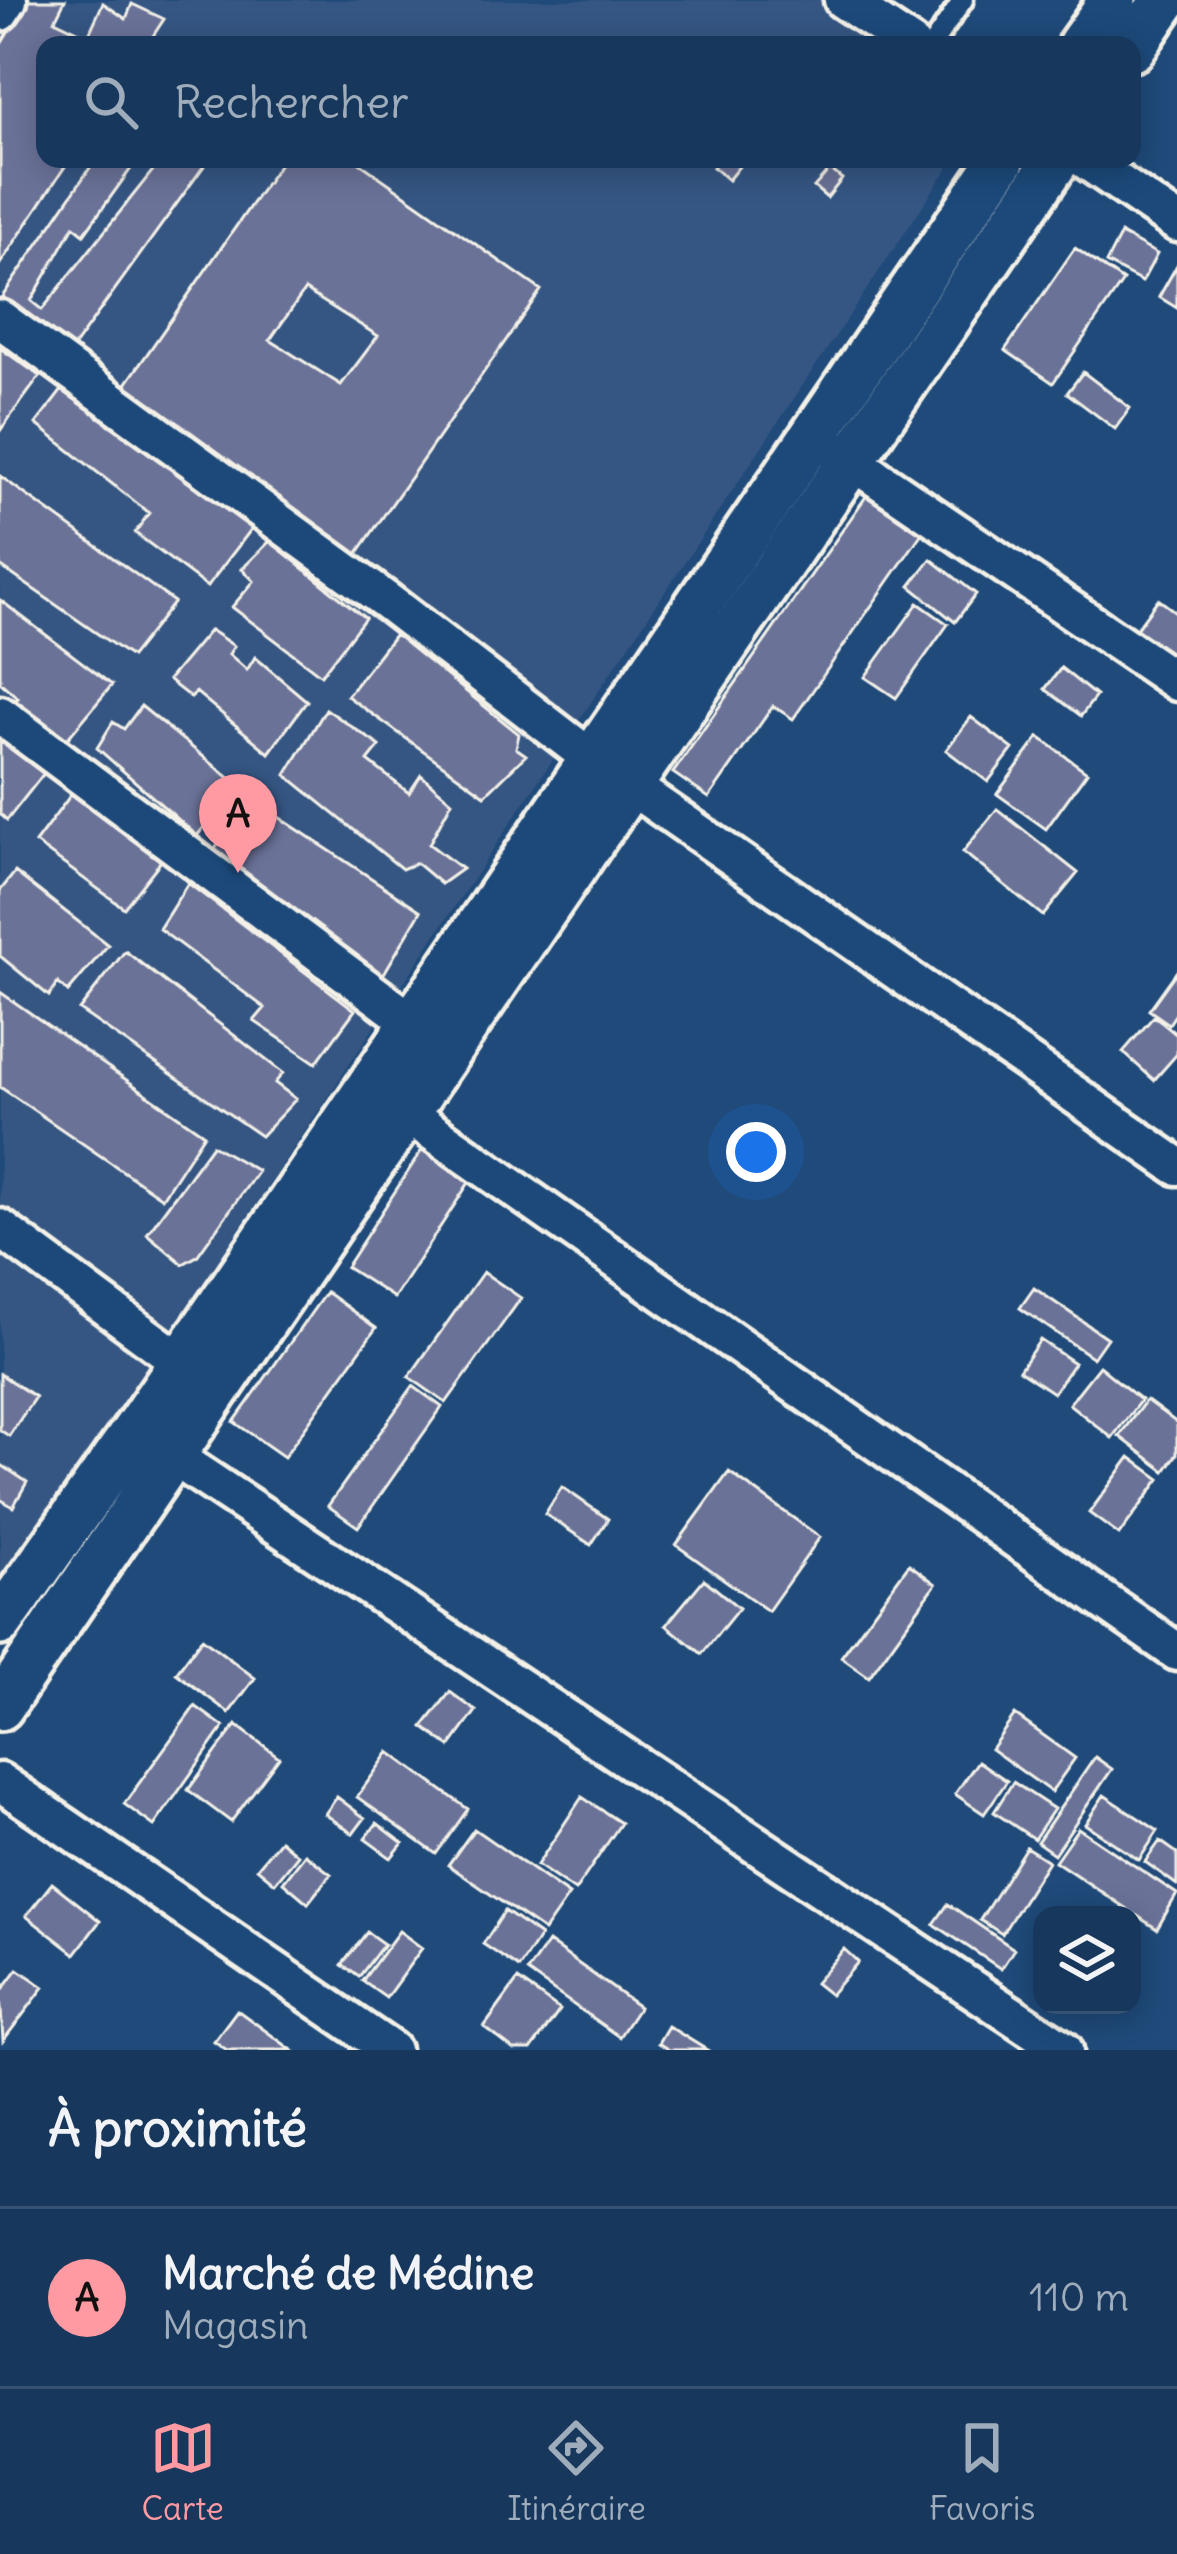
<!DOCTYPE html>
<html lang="fr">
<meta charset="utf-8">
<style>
:root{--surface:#17385c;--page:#203f62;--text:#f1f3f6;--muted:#9eacbb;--line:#365272;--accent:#ff9aa2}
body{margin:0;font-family:Delius,sans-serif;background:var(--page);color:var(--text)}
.controls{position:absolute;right:36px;bottom:36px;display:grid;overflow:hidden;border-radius:24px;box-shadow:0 6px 30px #0003}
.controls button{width:108px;height:108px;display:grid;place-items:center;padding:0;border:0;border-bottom:3px solid var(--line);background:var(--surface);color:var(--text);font:60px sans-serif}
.you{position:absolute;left:756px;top:1152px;width:42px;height:42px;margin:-30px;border:9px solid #fff;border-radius:50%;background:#1a73e8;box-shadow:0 0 0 18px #1a73e833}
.badge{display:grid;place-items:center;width:78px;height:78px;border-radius:50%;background:var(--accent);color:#111;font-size:39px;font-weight:700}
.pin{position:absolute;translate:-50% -99px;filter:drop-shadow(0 3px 6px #0008)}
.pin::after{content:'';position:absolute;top:63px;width:42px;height:36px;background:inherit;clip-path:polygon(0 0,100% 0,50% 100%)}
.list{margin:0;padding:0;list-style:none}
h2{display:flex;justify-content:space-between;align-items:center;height:156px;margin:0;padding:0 48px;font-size:51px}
h2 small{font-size:39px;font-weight:400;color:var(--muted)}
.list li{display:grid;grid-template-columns:78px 1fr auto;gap:36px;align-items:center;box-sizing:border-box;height:180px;padding:0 48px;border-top:3px solid var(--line)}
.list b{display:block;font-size:45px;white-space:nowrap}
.list p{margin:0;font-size:39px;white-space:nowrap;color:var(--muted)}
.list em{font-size:39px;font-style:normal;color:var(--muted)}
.icon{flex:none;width:66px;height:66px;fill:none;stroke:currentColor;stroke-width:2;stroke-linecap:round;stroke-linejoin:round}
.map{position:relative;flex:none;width:1177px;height:2050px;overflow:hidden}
.search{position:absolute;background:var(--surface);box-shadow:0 6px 30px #0003;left:36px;right:36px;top:36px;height:132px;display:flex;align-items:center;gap:30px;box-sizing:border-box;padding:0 42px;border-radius:24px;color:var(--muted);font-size:45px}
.sheet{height:336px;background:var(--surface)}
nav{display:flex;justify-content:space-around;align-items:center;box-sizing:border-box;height:168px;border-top:3px solid var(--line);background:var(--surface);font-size:33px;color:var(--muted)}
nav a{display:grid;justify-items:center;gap:6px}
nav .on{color:var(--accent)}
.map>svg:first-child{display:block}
</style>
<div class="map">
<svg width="1177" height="2050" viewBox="0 0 1177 2050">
<rect width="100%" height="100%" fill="#1f4a7a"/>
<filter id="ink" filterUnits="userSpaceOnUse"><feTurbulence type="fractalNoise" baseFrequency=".00833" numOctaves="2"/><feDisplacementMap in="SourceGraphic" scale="24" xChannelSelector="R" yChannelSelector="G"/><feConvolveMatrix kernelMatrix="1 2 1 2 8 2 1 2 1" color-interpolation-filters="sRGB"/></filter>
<g filter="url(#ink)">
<path fill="#365683" d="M0 0H874L943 45H45V159H954L0 1587Z"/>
<path fill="#6a7298" stroke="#f4f1e8" stroke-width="3" fill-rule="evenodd" d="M28 0H65L55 20 88 36 103 3 126 19 132 4 164 19 147 45H45V159H70L0 264V46Z
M96 159H138L84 234 74 226 31 301 42 310 162 159H209L70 352 0 300Z
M283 159H354L541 290 357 554 122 390ZM305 290 378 336 341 385 270 340Z
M720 159H745L728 180 713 167Z
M830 169 842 179 827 198 814 187Z
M1121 234 1157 254 1142 282 1106 263Z
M1075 248 1123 281 1053 383 1005 350Z
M1177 265V308L1159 297Z
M0 348 40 376 0 431Z
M1083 372 1130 408 1115 429 1067 393Z
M62 390 253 527 207 587 135 533 149 513 36 424Z
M0 476 174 602 131 657 0 566Z
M867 495 922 533 793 719 773 706 709 798 673 773Z
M270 541 365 618 321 675 232 607 254 581 242 569Z
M931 559 976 594 955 622 910 586Z
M1158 599 1177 613 1174 657 1136 629Z
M0 600 112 685 63 744 10 705 18 698 0 682Z
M918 603 948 624 896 698 865 677Z
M210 630 234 646 229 654 247 670 255 657 307 701 269 753 196 692 191 698 168 680Z
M395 634 519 734 516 748 526 755 485 795 347 696Z
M1061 668 1096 696 1081 716 1045 689Z
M141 706 237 784 197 836 97 748 113 722 124 729Z
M326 709 380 746 368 761 409 793 421 775 452 801 429 844 462 869 441 884 416 863 402 869 286 775Z
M971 717 1013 749 988 782 946 750Z
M1039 737 1087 772 1046 829 997 794Z
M0 740 45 772 7 820 0 814Z
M75 789 164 857 124 908 35 843Z
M256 802 421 911 383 975 211 853Z
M997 809 1078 873 1043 916 963 852Z
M15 872 108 945 68 992 58 983 49 996 0 956V891Z
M188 883 355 1010 316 1063 254 1021 265 1008 159 929Z
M125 951 283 1073 275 1083 296 1099 261 1136 79 1010Z
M1177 971V1012L1169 1024 1149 1010Z
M0 992 204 1134 162 1198 0 1087Z
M1154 1016 1177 1035V1054L1154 1080 1123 1052Z
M212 1145 258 1171 197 1256 183 1264 147 1234Z
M422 1150 470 1181 394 1298 346 1267Z
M483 1272 521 1298 446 1403 409 1377Z
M1034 1288 1107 1338 1093 1358 1020 1308Z
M326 1292 376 1328 284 1457 234 1422Z
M1040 1340 1074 1363 1053 1393 1019 1370Z
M1099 1366 1141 1400 1112 1438 1069 1404Z
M0 1374 35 1397 9 1436 0 1430Z
M413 1386 442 1407 358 1527 328 1506Z
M1146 1400 1177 1423V1454L1165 1471 1119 1436Z
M1130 1457 1160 1479 1119 1535 1089 1513Z
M0 1464 27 1482 13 1507 0 1499Z
M729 1472 820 1537 768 1611 676 1545Z
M562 1487 608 1519 591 1545 545 1514Z
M909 1564 936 1584 869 1677 841 1657Z
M704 1579 739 1608 702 1654 666 1625Z
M202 1638 255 1678 229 1713 176 1673Z
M450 1692 476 1711 450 1747 423 1727Z
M195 1706 224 1727 154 1826 124 1804Z
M1015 1715 1075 1758 1051 1792 991 1749Z
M236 1725 279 1757 231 1822 188 1790Z
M389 1752 468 1809 436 1854 357 1797Z
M1095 1757 1112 1769 1054 1854 1037 1842Z
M978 1761 1007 1781 984 1814 955 1794Z
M1013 1782 1054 1809 1034 1839 994 1812Z
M1104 1795 1158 1831 1139 1860 1085 1824Z
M337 1797 365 1818 353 1834 325 1814Z
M582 1797 621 1823 575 1891 537 1865Z
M377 1823 403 1843 391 1858 365 1839Z
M1078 1828 1177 1894 1157 1929 1055 1861Z
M474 1829 569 1895 544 1931 448 1865Z
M280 1840 298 1855 275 1883 257 1868Z
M1160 1841 1177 1853V1885L1145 1862Z
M1026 1847 1048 1861 1002 1934 980 1920Z
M305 1854 331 1874 308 1903 283 1882Z
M52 1883 100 1921 75 1954 26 1916Z
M948 1904 1014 1949 1001 1969 934 1924Z
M505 1911 540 1936 519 1968 483 1944Z
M399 1931 422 1948 386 1998 362 1981Z
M367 1932 384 1944 359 1977 342 1965Z
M548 1942 639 2007 619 2037 527 1972Z
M844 1949 858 1962 830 1995 815 1983Z
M18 1969 44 1987 3 2041 0 1993Z
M518 1980 560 2010 531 2050H514L484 2027Z
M237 2010 292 2050H227L214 2041Z
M668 2026 707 2050H669L658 2043Z"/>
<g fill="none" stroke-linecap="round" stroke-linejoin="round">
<g stroke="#f4f1e8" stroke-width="27">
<path id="service" d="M932 45 963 0"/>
</g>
<g stroke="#f4f1e8" stroke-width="45">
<path id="minor" d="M843 0 911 45
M0 12 8 0
M1084 159 1177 223
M0 319 388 602 592 759 1177 1166
M831 447 1177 682
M0 715 413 1023
M386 1099 1177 1652
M0 1228 181 1362
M153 1443 1064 2050
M0 1782 391 2050"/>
</g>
<g stroke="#f4f1e8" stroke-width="54">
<path id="tertiary" d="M1081 45 1113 0
M1132 48 1165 0
M0 1622 135 1431 1002 159
M0 1707 1057 159"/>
</g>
<use href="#service" stroke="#1f4a7a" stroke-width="18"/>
<use href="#minor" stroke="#1f4a7a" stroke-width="36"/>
<use href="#tertiary" stroke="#1f4a7a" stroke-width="45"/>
</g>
</g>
</svg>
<div class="controls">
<button><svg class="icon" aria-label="layers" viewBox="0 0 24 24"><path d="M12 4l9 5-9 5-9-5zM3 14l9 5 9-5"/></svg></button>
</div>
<div class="you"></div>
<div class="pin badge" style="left:238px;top:873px">A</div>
<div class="search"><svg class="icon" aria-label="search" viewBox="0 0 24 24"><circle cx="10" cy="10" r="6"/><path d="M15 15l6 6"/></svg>Rechercher</div>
</div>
<section class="sheet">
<h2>À proximité<small></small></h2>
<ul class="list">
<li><span class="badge">A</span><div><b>Marché de Médine</b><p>Magasin</p></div><em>110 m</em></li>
</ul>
</section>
<nav>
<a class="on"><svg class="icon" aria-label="map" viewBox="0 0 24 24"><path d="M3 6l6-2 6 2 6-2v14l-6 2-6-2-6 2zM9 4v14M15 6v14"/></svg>Carte</a>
<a><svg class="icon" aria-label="directions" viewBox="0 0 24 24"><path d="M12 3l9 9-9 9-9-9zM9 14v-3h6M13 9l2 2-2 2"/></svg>Itinéraire</a>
<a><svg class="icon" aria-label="saved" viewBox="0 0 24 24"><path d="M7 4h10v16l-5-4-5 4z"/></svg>Favoris</a>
</nav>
